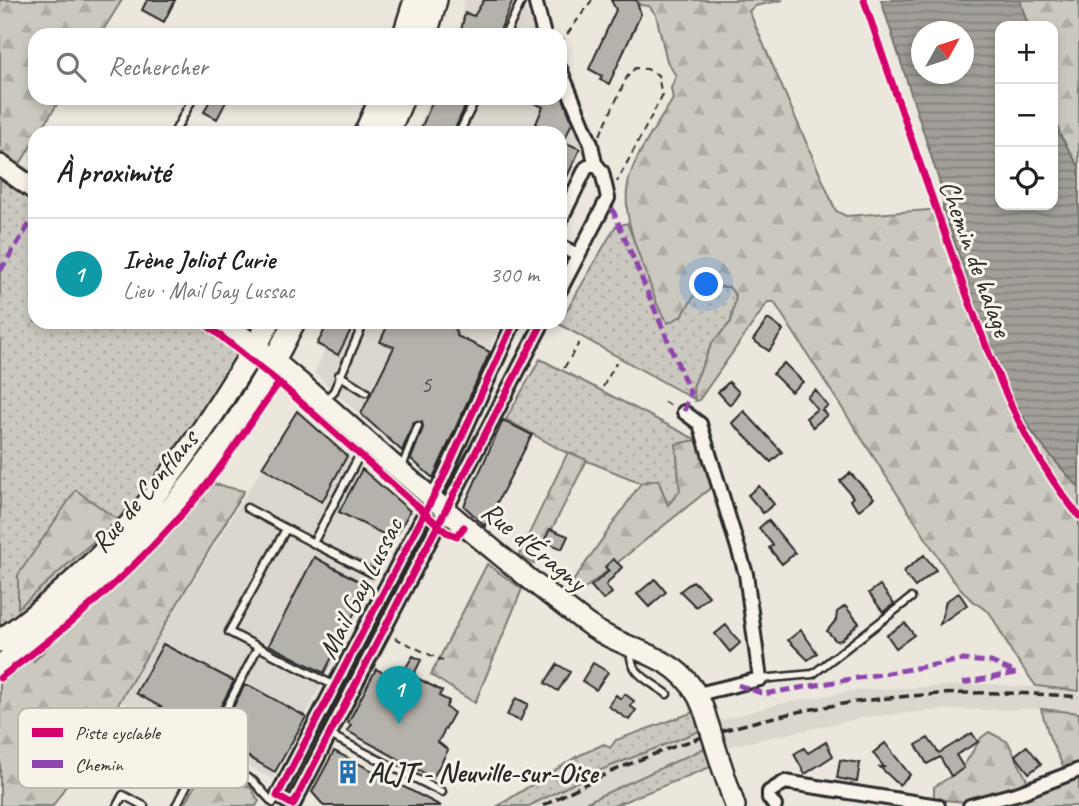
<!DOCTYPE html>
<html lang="fr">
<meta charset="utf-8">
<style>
:root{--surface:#fff;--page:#f2f2f2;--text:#222;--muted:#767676;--line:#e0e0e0;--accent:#b45309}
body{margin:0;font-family:Caveat,sans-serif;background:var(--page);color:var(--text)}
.controls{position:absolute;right:21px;top:21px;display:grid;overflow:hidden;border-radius:14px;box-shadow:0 4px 10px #0003}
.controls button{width:63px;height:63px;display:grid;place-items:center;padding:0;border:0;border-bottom:2px solid var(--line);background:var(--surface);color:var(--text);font:35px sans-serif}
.compass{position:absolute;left:911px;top:21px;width:63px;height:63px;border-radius:50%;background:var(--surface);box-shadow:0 4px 10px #0003;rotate:50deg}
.you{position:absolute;left:707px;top:285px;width:24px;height:24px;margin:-18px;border:5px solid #fff;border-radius:50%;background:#1a73e8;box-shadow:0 0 0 10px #1a73e833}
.badge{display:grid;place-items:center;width:46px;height:46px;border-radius:50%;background:var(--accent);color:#fff;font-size:23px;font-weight:700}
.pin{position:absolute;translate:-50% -58px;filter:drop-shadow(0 2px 4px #0008)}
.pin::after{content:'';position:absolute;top:37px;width:24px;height:21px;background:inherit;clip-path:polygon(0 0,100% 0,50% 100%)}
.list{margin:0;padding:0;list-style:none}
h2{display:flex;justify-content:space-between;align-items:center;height:91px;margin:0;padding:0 28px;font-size:30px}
h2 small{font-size:23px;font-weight:400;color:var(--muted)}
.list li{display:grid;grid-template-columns:46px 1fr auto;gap:21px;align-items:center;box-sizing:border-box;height:112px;padding:0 28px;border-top:2px solid var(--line)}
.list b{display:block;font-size:26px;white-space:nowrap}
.list p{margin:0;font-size:23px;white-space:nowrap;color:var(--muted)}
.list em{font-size:23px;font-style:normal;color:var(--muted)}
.icon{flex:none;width:38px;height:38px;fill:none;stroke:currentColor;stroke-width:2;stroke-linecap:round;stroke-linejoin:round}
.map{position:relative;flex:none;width:1079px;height:806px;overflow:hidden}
.search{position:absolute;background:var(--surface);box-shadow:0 4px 10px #0003;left:28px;top:28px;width:539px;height:77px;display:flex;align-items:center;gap:18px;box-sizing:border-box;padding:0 24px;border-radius:21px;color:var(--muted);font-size:26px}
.panel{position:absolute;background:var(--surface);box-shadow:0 4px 10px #0003;left:28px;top:126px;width:539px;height:203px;border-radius:21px}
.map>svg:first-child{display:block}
</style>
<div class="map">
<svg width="1079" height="806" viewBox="0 0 1079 806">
<defs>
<pattern id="grass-dots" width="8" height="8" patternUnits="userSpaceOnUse" patternTransform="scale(1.75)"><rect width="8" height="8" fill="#cbc8bf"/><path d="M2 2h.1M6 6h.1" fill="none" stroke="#aeaca4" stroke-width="1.8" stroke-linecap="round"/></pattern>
<pattern id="forest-firs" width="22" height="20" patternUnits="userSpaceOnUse" patternTransform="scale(1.75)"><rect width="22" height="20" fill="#cbc8bf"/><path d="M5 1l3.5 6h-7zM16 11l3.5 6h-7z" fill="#aeaca4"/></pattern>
<pattern id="water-rules" width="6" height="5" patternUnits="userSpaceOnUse" patternTransform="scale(1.75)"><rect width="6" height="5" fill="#a29f98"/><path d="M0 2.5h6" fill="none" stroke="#84827c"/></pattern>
</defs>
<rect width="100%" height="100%" fill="#ebe7dd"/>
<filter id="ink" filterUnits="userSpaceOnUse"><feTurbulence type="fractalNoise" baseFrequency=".0143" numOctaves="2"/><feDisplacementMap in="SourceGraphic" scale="14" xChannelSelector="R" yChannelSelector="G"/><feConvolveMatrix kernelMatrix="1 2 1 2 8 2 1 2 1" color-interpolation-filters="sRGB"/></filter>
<g filter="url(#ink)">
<path fill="#dbd7ce" d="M464 0H520L538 35H459Z
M560 79 583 140 560 191V133H415L431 98H560Z
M329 322H501L431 478 314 373 324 352 316 346Z
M297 411 410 511 273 779 120 701Z
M987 684 1079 691V713L1041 709 941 710 866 717 726 747 718 721 779 704 859 690Z
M702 730 707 747 578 806H529L596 772Z"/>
<path fill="url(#grass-dots)" stroke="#7b7a75" stroke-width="2" d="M0 151 35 175V322H232L246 333 214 484 33 662 0 638Z
M627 223 664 318 682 316 700 285 729 287 736 296 731 322 712 343 693 387 694 399 559 324 615 227Z
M540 359 697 440 676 444 680 491 668 505 658 480 641 483 563 451 506 419Z
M694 712 702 730 596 772 529 806H498L576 757 604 744 610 748 616 740Z
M707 747 713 766 613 806H578Z"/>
<path fill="url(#forest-firs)" stroke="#7b7a75" stroke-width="2" d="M0 0H122L100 35H35V98H61L39 133H35V139L20 164 0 151Z
M638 0H783L755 6 749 11 836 211 846 216 943 209C967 275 988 354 1022 415 1037 442 1058 465 1079 487V691L1036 686 1013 654 990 613 971 600 952 579 774 302H768L699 400 695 401 693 387 712 343 731 322 736 296 729 287 700 286 682 316 668 323C656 308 651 285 644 268 610 184 629 170 673 99L671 88 676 76 667 61 656 15 649 6 640 5Z
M1020 0H1079V167L1060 135 1053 109V26H1028Z
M697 440 712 487 573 598 565 593 641 483 658 480 668 505 680 491 676 444Z
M568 452 587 460 534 564 519 555Z
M214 484 244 491 120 701 53 806H0V638L33 662Z
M76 490 118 520 18 608V575Z
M487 564 522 589 475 703 431 675Z
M1041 709 1079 713V806H975L965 802 934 799V787L961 770 981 738 989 732 1008 742 1034 794 1070 780 1050 739Z
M210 769 251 788 259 801 256 806H184L201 775Z"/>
<path fill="url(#water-rules)" stroke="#72716c" stroke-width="2" fill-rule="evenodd" d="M881 0H1020L1028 26H1000V205H1053V109L1060 135 1079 167V487C1058 465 1037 442 1022 415 988 354 967 275 943 209V193ZM922 32H964V74H922Z"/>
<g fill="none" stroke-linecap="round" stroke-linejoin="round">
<path stroke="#72716c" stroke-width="3.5" d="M565 197 573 180
M560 302 566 291
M397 551 401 543
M391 629 428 558
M350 641 375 592
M371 669 374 662
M335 671 345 650
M343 724 368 674
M297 742 324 692
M279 778 295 746"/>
</g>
<path fill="#b5b2ab" stroke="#2b2b2b" stroke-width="2" d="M147 0H175L164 22 142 10Z
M484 0H513L498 35H460L465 13 474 16Z
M611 0H636L641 14 609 84 600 80 602 76 589 69 616 10Z
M211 98H228L217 119 204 112Z
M434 98H469L453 133H419Z
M523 98H563L572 122 564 142 580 149 560 192V133H532L543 107Z
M768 319 783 330 769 351 753 340Z
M329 322H355L338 355 317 344Z
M389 322H453L457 336 490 352 433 478 411 459 423 428 422 422 413 423 402 451 361 414 394 347 380 342Z
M784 363 803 382 791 392 773 374Z
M729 382 739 392 730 405 718 392Z
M815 390 828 406 822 410 827 415 813 427 806 418 817 409 807 397Z
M297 411 347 456 322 502 262 467Z
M744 411 782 452 771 462 732 423Z
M503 420 532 435 485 526 464 506Z
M362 469 410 511 398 533 390 529 387 536 339 512Z
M850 473 874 498 859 510 850 500 853 497 840 481Z
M759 486 774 504 763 513 748 495Z
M768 520 795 553 782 564 769 548 773 545 759 528Z
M550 529 568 536 562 549 544 541Z
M924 555 936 570 915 587 903 572Z
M314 557 368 586 324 673 269 645Z
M613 559 622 567 606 585 612 593 603 600 591 586 609 571 605 567Z
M655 579 666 592 649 607 637 594Z
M693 581 709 596 696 607 680 591Z
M880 585 894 604 883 612 869 593Z
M959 593 967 605 940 624 946 601Z
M845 606 859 623 841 640 836 641 827 631 836 620 837 612Z
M905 623 914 635 896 648 887 635Z
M726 625 740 643 730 652 715 634Z
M801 630 817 653 808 660 788 640Z
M163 644 234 681 207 733 136 693Z
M413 656 421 660 413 676 442 691 439 696 449 701 446 707 454 713 438 742 448 750 433 778 347 731 351 725 348 723 376 669 398 680Z
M593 663 608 672 596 690 582 681Z
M557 664 570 672 558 691 545 683Z
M244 686H250L306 717 275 772 217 739Z
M625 694 634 701 630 706 636 710 629 720 608 706 616 695 621 699Z
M516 698 528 704 520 721 507 715Z
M972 733 978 742 956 755 964 768 951 776 940 757 927 764 916 745 928 738 939 753Z
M826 742 833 756 805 774 794 754 804 748 808 753Z
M885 743 910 775 899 785 880 767H884L873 753Z
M1027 746 1041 764 1029 773 1015 755Z
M334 751 441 806H324L312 792Z
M840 760 860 763 857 782 837 778Z"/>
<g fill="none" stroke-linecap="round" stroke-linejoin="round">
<g stroke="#2b2b2b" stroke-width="11">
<path id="lane" d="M505 35 522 0
M174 133 193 98
M459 133 476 98
M339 375 366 392
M324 401 334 391 364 322
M366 443 313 543 372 573
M402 467 418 426
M247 508 313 543
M286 529 229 632 333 685
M631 650C628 673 650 681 667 694
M760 679 813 674 911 598
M126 716 253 781 273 803
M330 735 442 792
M117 806 123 795 144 806
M176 806 258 647"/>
</g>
<g stroke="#2b2b2b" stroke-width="18">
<path id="street" d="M535 0 544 35
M560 69 591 144 595 163
M560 221 586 168 595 163 602 172 608 198 560 290
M560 246 578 255
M514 322 442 480 277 796 293 805 543 322
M684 412 700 424 746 574 760 679 698 694
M775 806 769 798V792L785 782 938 806
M970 806 1019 793 1079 770"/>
</g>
<g stroke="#2b2b2b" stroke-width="24">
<path id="secondary" d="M0 165 35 190
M223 322C282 364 335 413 389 461 453 517 518 572 586 623 630 656 682 650 704 710
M721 764 735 806"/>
</g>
<g stroke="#2b2b2b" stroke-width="26">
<path id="primary" d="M404 35 415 0
M426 35 436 0
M365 133 381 98
M388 133 403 98
M0 641C98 570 165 493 228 390 242 368 257 346 269 322
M0 666C125 576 226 459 294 322"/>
</g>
<path stroke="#2b2b2b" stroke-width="2" stroke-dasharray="7 5" stroke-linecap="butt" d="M864 0C893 88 924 175 955 263 988 353 1018 441 1079 516
M560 44 592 0
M600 135 627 77 635 68 647 69 658 75 662 96 617 182
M564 368 579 343
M603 387 616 363
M664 402 672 406
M395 638 443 661"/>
<use href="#lane" stroke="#f7f3e8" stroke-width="6"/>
<use href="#street" stroke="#f7f3e8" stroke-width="12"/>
<use href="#secondary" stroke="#f7f3e8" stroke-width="19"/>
<use href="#primary" stroke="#f7f3e8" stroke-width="21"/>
<path stroke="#2b2b2b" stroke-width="3.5" stroke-dasharray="10 5" stroke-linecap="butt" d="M543 806C707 715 893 680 1079 697"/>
<g stroke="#2b2b2b" stroke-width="24" stroke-linecap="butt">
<path id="secondary-bridge" d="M704 710 721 764"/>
</g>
<use href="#secondary-bridge" stroke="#f7f3e8" stroke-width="19"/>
<path stroke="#8e44ad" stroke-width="5" stroke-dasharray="10 5" stroke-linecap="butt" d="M612 208 690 393 684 412
M0 271 35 215
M738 685 764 694 963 660 991 662 1016 673 963 683"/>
<g stroke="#f7f3e8" stroke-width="11">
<path id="cycleway" d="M864 0C893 88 924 175 955 263 988 353 1018 441 1079 516
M203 322 277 381 446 532 457 536 464 527
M514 322 442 480 277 796 293 805 543 322
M0 678C72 625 140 565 197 497 227 461 251 420 279 383"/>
</g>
<use href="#cycleway" stroke="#d6006c" stroke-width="7"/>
</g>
</g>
<defs>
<g id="building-bare" transform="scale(1.89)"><path d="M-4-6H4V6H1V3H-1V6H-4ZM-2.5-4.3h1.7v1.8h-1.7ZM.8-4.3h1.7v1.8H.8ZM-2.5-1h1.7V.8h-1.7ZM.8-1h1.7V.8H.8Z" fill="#1f6fb2" stroke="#f7f3e8" stroke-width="2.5" paint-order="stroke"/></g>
</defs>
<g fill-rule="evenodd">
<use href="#building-bare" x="348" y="772"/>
</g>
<g text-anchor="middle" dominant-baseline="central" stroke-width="6" stroke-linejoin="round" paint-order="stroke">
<g font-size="24" fill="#4e4d4b">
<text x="426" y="384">5</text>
</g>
<g font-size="28" fill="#2b2b2b" stroke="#f7f3e8">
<text transform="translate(976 258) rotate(70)">Chemin de halage</text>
<text transform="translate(144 491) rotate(-50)">Rue de Conflans</text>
<text transform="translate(534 546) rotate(39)">Rue d'Éragny</text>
<text transform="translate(360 588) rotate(-63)">Mail Gay Lussac</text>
</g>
<g font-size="28" font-weight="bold" fill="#2b2b2b" stroke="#f7f3e8" text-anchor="start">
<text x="368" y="772">ALJT - Neuville-sur-Oise</text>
</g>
</g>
<rect x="18" y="708" width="230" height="80" rx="10" fill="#f7f3e8" stroke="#bab7af" stroke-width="2"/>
<rect x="32" y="728" width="31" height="9" fill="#d6006c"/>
<rect x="32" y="760" width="31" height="8" fill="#8e44ad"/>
<g font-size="19" fill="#2b2b2b">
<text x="75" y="739">Piste cyclable</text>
<text x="75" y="771">Chemin</text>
</g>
</svg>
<div class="controls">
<button>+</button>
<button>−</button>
<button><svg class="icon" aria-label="locate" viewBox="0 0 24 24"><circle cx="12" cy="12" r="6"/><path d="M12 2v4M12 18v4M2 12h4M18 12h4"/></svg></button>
</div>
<svg class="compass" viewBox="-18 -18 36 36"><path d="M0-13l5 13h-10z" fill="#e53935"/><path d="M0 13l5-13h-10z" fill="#767676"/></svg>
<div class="you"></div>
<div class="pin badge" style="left:399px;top:724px;background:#0f9aa8">1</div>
<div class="search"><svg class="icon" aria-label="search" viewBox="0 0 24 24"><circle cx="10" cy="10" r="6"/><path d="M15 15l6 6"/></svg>Rechercher</div>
<section class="panel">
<h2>À proximité<small></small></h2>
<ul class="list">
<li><span class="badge" style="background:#0f9aa8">1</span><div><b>Irène Joliot Curie</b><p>Lieu · Mail Gay Lussac</p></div><em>300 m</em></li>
</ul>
</section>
</div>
